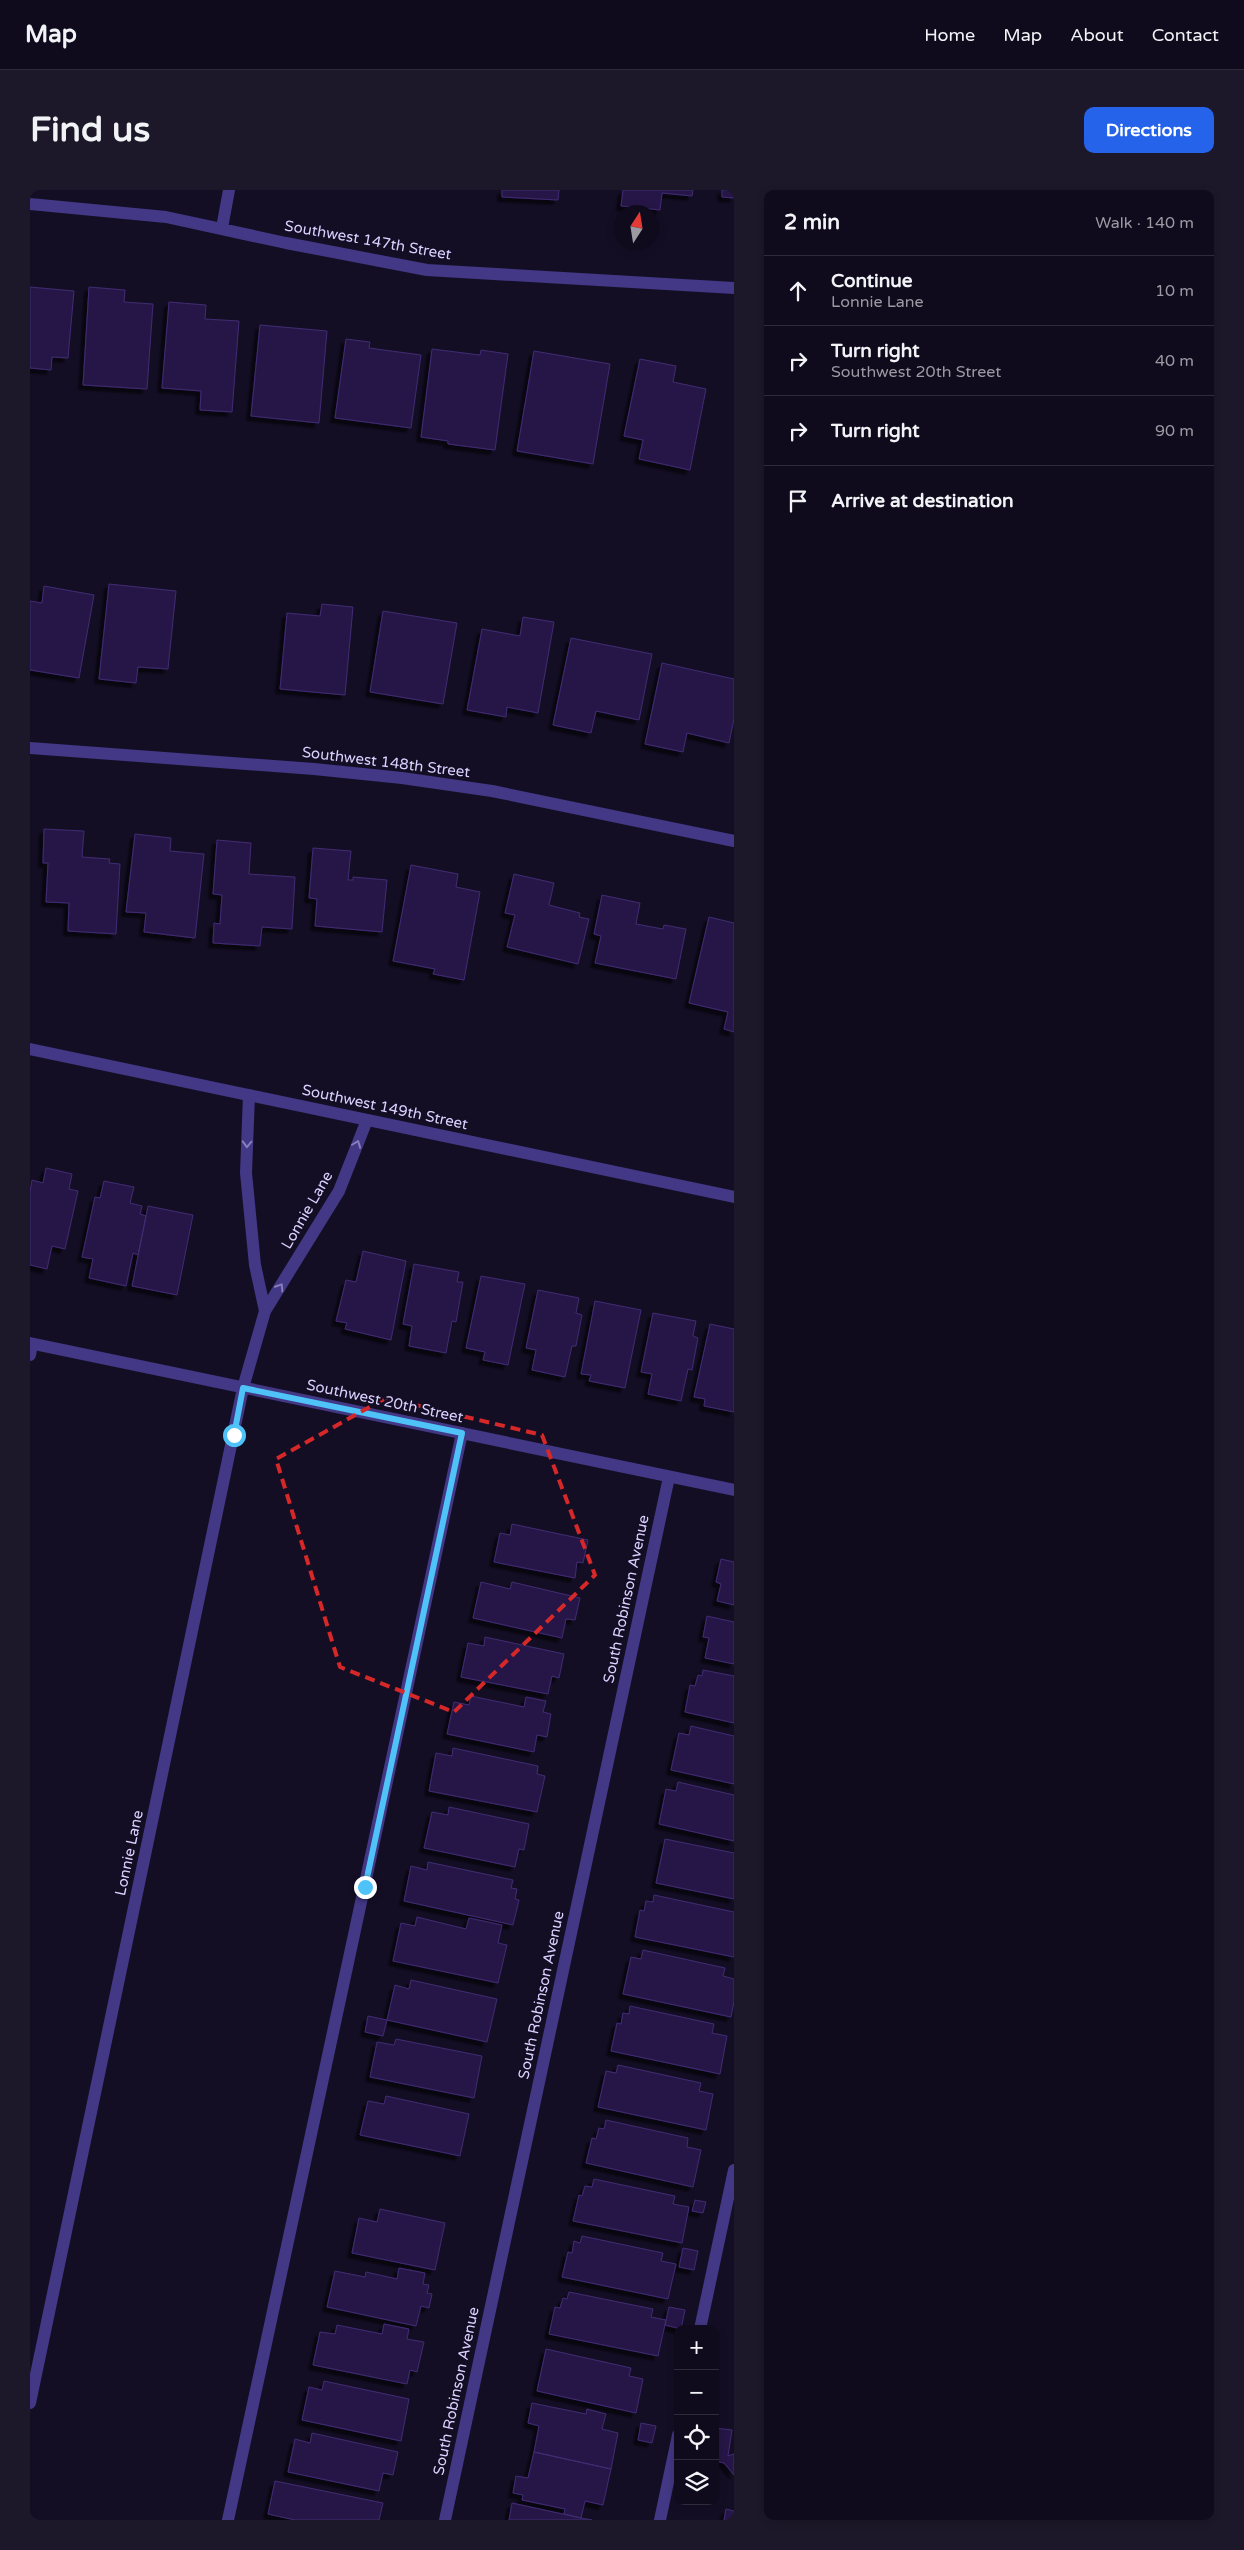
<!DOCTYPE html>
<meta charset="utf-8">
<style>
:root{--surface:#0f0a1c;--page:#1d1829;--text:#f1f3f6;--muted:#9b9aa3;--line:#2f2b3b;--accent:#2563eb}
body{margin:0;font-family:"Varela Round",sans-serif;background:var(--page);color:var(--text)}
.controls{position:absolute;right:15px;bottom:15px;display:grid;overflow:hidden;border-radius:10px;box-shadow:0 2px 8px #0003}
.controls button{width:45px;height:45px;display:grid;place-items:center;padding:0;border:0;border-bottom:1px solid var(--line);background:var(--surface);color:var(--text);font:25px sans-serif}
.compass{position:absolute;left:584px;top:15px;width:45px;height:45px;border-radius:50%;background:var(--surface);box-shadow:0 2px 8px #0003;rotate:12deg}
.stop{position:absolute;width:15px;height:15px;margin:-11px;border:4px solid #4fc3f7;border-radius:50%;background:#fff}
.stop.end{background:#4fc3f7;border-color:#fff;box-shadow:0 1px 5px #0008}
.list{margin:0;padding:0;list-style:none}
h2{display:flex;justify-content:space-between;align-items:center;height:65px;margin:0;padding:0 20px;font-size:21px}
h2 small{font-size:16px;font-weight:400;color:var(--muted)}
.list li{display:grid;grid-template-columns:32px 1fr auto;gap:15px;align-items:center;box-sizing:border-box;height:70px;padding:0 20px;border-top:1px solid var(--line)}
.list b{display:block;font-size:19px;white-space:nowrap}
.list p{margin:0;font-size:16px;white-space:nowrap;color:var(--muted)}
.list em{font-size:16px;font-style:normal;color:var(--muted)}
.icon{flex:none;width:28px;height:28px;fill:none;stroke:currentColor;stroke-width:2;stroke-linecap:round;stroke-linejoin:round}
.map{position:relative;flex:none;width:704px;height:2330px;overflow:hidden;border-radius:10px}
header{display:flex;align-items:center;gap:30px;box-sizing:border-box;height:70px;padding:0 25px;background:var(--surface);border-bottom:1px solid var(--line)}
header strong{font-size:24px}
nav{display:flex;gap:28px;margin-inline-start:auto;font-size:18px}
.intro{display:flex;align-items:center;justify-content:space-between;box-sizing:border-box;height:120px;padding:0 30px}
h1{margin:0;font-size:35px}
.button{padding:12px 22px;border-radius:10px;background:var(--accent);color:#fff;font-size:18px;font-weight:700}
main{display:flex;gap:30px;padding:0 30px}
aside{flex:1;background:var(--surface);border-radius:10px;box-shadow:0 2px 8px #0003}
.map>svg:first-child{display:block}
</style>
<header>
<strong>Map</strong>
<nav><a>Home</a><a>Map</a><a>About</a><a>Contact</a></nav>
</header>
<div class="intro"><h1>Find us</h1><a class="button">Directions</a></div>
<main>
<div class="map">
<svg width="704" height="2330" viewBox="0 0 704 2330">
<defs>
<filter id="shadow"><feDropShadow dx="-4.5" dy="4.5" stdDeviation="1" flood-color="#0009"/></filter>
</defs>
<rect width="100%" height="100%" fill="#140e25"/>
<path fill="#271946" stroke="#402b73" filter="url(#shadow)" d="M472 0H529L528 10 472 7Z
M593 0H663L662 6 632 3 630 20 591 16Z
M692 0H704V8L692 7Z
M0 97 44 101 38 168 22 167 21 180 0 178Z
M59 97 95 100 94 112 123 114 117 199 53 195Z
M139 112 176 115 175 129 209 131 202 222 170 220 171 201 132 198Z
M230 135 297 141 289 233 221 226Z
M316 149 340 152 339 158 391 165 381 238 305 228Z
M402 159 450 165 451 160 478 164 465 260 418 254V251L391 247Z
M504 161 580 174 563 274 487 261Z
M610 169 646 176 643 192 676 199 660 280 609 269 613 250 594 246Z
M79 394 146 401 138 479 108 477 106 493 69 489Z
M14 396 64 405 49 488 0 480V411L12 413Z
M292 414 323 417 315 505 250 499 257 423 290 426Z
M353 421 427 433 413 514 340 502Z
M493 427 524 432 508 523 477 517 476 527 437 520 452 439 490 446Z
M541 448 622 464 609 530 566 521 561 543 523 535Z
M632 473 704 489V529L699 553 657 543 653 562 615 554Z
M14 639 54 641 52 667 80 669 79 673 90 674 86 744 38 741 39 713 16 712 18 673H13Z
M105 644 141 648 140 661 174 664 165 748 114 742 116 723 96 722Z
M187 650 221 653 219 684 265 687 262 739 232 737 230 756 183 753 184 733 190 734 192 705 183 704Z
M283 658 321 661 318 690H323V687L357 690 352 742 285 736 287 709 279 708Z
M381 675 428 684 426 697 450 702 434 790 403 784 405 779 363 771Z
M484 684 524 693 519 715 550 723 549 727 559 729 548 774 477 757 485 725 475 723Z
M572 705 610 713 606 734 633 739 634 735 656 739 646 789 565 773 571 746 564 744Z
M679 727 704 733V842L694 839 698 822 659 813Z
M16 978 42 984 39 999 48 1001 35 1059 22 1056 17 1079 0 1075V1002L2 990 13 993Z
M74 991 104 997 100 1013 112 1016 110 1024 116 1026 108 1065 103 1063 96 1096 59 1088 63 1069 52 1067 65 1007 70 1008Z
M118 1016 163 1025 147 1105 102 1096Z
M333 1061 376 1071 361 1150 315 1139 317 1133 306 1131 316 1090 326 1092Z
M384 1074 429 1082 427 1092H433L426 1132 422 1131 416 1163 379 1156 382 1136 373 1134Z
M451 1086 495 1094 478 1175 453 1170 455 1162 436 1158Z
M508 1100 549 1108 546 1123 552 1125 546 1156H542L535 1187 502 1180 506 1160 496 1158Z
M565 1111 611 1120 595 1198 559 1191 561 1185 551 1184Z
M623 1123 666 1131 663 1146 668 1148 662 1180 658 1179 651 1211 618 1204 622 1184 611 1182Z
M680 1134 704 1139V1222L674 1216 675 1209 664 1207Z
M482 1334 558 1350 553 1373 547 1372 545 1388 464 1372 470 1343 480 1345Z
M691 1369 704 1372V1415L687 1411 691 1394 686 1392Z
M451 1392 480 1399 482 1392 550 1408 545 1430 536 1429 532 1448 443 1428Z
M677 1426 704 1432V1474L675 1468 679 1448 673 1447Z
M455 1447 534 1464 529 1488 522 1486 518 1504 431 1487 438 1453 454 1456Z
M673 1480 704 1486V1533L655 1522 660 1495 665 1496 668 1485 672 1486Z
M441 1506 494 1517 496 1507 516 1511 513 1522 521 1524 517 1547 507 1545 504 1562 417 1544 424 1512 439 1515Z
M661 1536 704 1546V1594L641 1580 649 1543 659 1545Z
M423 1558 508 1576 507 1584 515 1586 507 1622 399 1601 406 1563 422 1566Z
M648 1592 704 1605V1651L629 1634 636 1599 646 1601Z
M419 1617 499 1634 494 1660 489 1659 485 1677 394 1658 402 1622 418 1625Z
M635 1649 704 1663V1709L626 1693Z
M398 1672 483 1690 481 1698 487 1699 485 1709 489 1710 483 1735 374 1711 381 1676 397 1680Z
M624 1705 704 1722V1767L605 1747 610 1720 614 1721 616 1711 623 1712Z
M387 1727 436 1739 439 1728 472 1735 468 1753 477 1755 468 1793 363 1771 371 1733 385 1736Z
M613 1760 695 1778 693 1786 704 1789V1812L701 1827 593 1804 601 1767 611 1769Z
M381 1790 467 1809 457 1852 357 1830 365 1795 379 1799Z
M600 1816 684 1834 682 1843 697 1846 690 1884 581 1861 587 1833 591 1834 593 1823 599 1824Z
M338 1826 357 1830 353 1846 335 1842Z
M366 1849 452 1866 444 1908 340 1887 347 1852 364 1855Z
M588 1875 671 1893 669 1901 683 1904 676 1940 568 1917 576 1881 586 1883Z
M356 1906 439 1924 430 1966 330 1945 338 1911 354 1914Z
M576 1930 658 1948 657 1957 671 1960 663 1997 556 1973 562 1948 566 1949 569 1938 574 1939Z
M564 1989 645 2006 643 2014 659 2017 652 2053 543 2031 549 2005 552 2006 555 1996 562 1997Z
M665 2010 676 2012 673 2023 662 2021Z
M350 2019 415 2033 405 2080 322 2063 329 2028 347 2032Z
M552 2046 633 2063 631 2071 646 2074 638 2109 532 2087 538 2062 542 2063 544 2051 550 2053Z
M653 2058 668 2061 664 2080 649 2077Z
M369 2078 395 2083 393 2094 399 2095 397 2103 402 2104 399 2118 391 2116 386 2136 297 2117 305 2081 335 2087 336 2082 367 2089Z
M539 2102 623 2119 621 2127 636 2130 628 2166 519 2144 525 2117 530 2118 533 2108 537 2109Z
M639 2117 655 2120 651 2139 635 2135Z
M354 2134 379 2139 377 2149 394 2152 387 2182 380 2180 377 2194 283 2175 290 2142 305 2144 307 2135 352 2144Z
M516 2159 601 2178 599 2186 613 2189 606 2223 507 2201Z
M294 2191 379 2209 371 2251 272 2230 279 2197 292 2200Z
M502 2213 556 2224 557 2219 576 2224 572 2239 588 2243 581 2279 504 2262 509 2236 498 2233Z
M611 2233 626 2236 622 2253 608 2250Z
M685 2238 702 2240 698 2266 704 2264V2285L694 2273 685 2271Z
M282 2243 368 2262 363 2285 353 2283 349 2301 258 2282 265 2249 280 2253Z
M504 2262 581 2279 573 2315 555 2311 551 2328 534 2324 535 2319 492 2310 493 2305 483 2303 486 2286 498 2288Z
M245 2291 353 2313 349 2330H265L238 2324Z
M482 2313 551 2328 562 2330H479Z
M696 2319 704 2321V2330H694Z"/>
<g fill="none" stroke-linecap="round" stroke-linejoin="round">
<path stroke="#423885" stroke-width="12" d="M0 1165 2 1154
M670 2139 704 1980
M198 2330 432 1243
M630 2330 648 2245"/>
<path stroke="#423885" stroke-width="12" d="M0 14 136 27 256 53 397 80 704 98
M192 38 199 0
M0 558 284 579 372 588 462 601 704 651
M219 905 216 983 225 1075 235 1121 309 1001 337 930
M0 1153 704 1300
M0 2213 213 1198 235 1121
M415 2330 639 1287"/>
<path stroke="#423885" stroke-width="12" d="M0 859 704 1007"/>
</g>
<defs><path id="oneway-chevron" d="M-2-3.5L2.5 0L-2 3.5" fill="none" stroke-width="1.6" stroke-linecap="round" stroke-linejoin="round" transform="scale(1.25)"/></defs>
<g stroke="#877dbc">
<use href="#oneway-chevron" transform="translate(217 954) rotate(92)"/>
<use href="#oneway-chevron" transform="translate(327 954) rotate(-69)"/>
<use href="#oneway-chevron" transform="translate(250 1097) rotate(-58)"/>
</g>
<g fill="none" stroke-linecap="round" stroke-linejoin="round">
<path stroke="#4fc3f7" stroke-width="6" d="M204 1245 213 1198 432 1243 335 1697"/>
</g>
<path fill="none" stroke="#d62828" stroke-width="4" stroke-dasharray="10 6" stroke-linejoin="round" d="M356 1208 512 1245 565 1385 424 1522 310 1477 246 1269Z"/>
<g text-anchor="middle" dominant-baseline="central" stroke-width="4.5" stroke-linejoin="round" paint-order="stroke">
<g font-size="15" fill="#dbd1ff" stroke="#140e25">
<text transform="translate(338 50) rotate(10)">Southwest 147th Street</text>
<text transform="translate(356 572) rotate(7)">Southwest 148th Street</text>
<text transform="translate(355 917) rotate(12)">Southwest 149th Street</text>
<text transform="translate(277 1020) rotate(-60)">Lonnie Lane</text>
<text transform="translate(355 1211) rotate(12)">Southwest 20th Street</text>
<text transform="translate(596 1409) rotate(-78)">South Robinson Avenue</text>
<text transform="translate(99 1663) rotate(-78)">Lonnie Lane</text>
<text transform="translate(511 1805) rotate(-78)">South Robinson Avenue</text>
<text transform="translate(426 2201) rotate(-78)">South Robinson Avenue</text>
</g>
</g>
</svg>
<div class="controls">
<button>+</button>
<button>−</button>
<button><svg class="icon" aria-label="locate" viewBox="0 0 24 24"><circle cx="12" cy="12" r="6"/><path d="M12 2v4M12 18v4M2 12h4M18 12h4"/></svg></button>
<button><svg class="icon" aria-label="layers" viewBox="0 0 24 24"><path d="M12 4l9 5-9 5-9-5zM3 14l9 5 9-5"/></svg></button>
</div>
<svg class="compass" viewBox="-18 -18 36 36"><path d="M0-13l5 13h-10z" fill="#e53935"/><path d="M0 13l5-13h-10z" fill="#9b9aa3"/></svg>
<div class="stop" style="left:204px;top:1245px"></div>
<div class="stop end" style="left:335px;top:1697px"></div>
</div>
<aside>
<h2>2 min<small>Walk · 140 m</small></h2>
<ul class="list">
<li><svg class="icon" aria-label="ahead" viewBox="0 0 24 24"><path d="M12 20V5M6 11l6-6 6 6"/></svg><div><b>Continue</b><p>Lonnie Lane</p></div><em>10 m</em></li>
<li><svg class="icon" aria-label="right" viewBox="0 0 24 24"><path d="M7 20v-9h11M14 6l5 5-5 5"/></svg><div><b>Turn right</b><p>Southwest 20th Street</p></div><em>40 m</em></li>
<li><svg class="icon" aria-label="right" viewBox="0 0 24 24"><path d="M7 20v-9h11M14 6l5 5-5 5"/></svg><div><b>Turn right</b></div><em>90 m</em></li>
<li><svg class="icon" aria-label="arrive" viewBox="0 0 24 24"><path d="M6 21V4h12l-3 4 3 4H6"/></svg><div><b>Arrive at destination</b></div></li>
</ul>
</aside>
</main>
